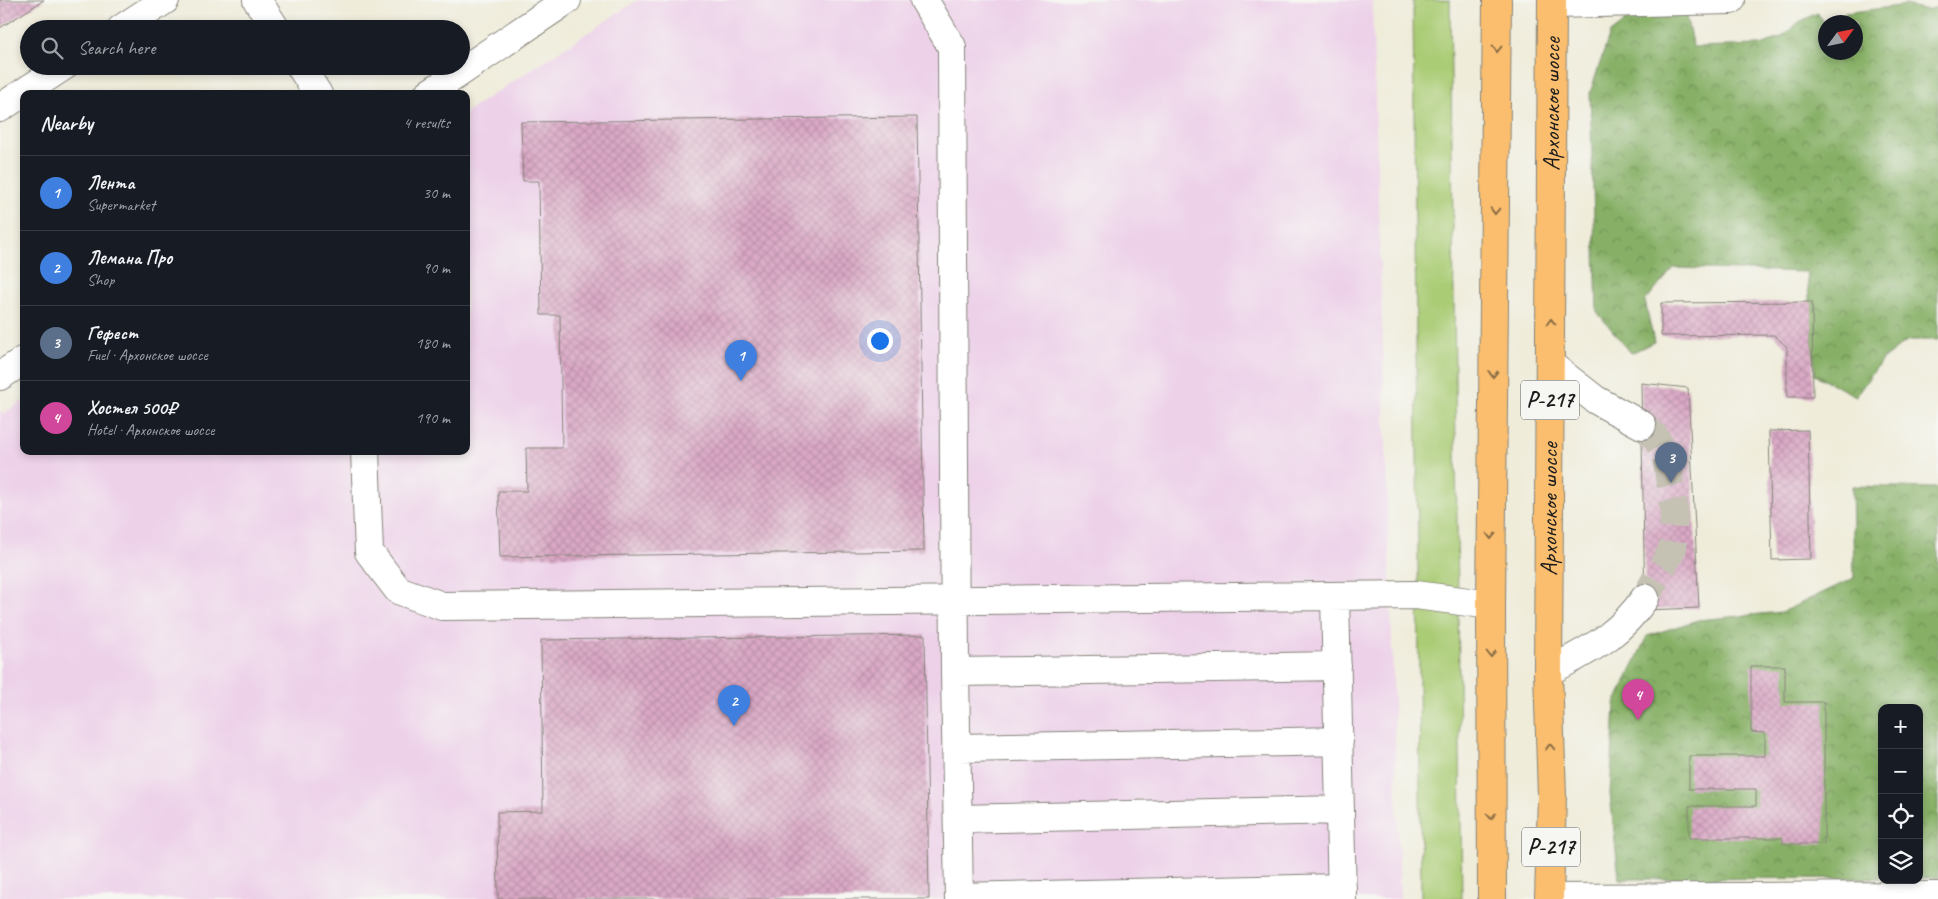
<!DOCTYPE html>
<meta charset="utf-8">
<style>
:root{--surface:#171b24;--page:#20242c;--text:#f1f3f6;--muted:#9ea1a6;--line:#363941;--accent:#7c3aed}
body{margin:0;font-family:Caveat,sans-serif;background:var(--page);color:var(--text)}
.controls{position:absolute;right:15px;bottom:15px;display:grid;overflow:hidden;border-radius:10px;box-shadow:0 2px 8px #0003}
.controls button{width:45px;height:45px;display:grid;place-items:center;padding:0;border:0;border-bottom:1px solid var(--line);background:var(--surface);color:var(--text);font:25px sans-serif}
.compass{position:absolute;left:1818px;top:15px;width:45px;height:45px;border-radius:50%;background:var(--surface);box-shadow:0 2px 8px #0003;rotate:57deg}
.you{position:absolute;left:879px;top:340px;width:18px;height:18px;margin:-12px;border:4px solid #fff;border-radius:50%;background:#1a73e8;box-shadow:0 0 0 8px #1a73e833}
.badge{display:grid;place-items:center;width:32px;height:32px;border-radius:50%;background:var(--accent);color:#fff;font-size:16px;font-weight:700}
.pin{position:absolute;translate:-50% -41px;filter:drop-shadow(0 1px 2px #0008)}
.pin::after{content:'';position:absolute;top:26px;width:18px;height:15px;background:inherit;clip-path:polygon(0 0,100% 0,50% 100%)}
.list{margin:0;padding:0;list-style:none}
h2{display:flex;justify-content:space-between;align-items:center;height:65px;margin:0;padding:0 20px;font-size:21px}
h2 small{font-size:16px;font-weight:400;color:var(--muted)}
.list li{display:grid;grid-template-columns:32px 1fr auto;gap:15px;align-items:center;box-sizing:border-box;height:75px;padding:0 20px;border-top:1px solid var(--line)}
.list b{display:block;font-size:19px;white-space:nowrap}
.list p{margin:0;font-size:16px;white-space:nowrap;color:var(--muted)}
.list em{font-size:16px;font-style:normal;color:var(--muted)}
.icon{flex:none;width:28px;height:28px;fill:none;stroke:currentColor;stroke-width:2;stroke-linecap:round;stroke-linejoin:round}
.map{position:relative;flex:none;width:1938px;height:899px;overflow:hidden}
.search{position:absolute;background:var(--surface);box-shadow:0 2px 8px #0003;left:20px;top:20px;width:450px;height:55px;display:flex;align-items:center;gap:12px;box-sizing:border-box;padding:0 18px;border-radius:28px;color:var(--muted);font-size:19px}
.panel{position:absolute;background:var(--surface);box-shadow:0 2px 8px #0003;left:20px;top:90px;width:450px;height:365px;border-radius:10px}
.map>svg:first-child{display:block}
</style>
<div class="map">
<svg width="1938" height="899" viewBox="0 0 1938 899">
<defs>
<pattern id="forest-crowns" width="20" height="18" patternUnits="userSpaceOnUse" patternTransform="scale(1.25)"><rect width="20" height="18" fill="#87b066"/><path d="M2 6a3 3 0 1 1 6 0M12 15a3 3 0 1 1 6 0" fill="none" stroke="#6e8e53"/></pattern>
<pattern id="building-cross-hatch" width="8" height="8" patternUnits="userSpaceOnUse" patternTransform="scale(1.25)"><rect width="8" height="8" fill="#daa8c5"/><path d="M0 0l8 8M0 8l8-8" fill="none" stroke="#ba90a9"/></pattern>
</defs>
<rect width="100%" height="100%" fill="#f6f6f2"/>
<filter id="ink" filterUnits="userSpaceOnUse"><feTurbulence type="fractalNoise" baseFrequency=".02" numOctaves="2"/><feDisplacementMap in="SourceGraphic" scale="10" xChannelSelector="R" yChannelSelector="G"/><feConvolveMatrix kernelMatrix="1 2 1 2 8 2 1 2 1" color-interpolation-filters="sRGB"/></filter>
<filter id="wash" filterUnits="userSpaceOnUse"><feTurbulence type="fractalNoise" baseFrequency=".0096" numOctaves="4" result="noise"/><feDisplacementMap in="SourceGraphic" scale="20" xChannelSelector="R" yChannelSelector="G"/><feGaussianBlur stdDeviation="1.12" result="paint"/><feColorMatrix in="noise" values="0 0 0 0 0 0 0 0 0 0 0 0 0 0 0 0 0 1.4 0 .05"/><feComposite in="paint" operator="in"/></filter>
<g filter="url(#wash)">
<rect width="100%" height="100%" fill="#efecda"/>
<path fill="#edd1e9" d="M638 0H1372L1400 899H0V410L3 414 24 400V451H466V112Z"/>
<path fill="#aacc74" stroke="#637448" d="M1413 0H1450L1462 899H1421Z"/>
<path fill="url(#forest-crowns)" stroke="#526641" d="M1906 5 1927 10 1938 7V340H1908L1882 360 1856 396 1815 375 1807 272 1674 268 1645 301 1654 342 1631 353 1597 312 1590 93 1610 33 1636 13 1684 7 1693 47 1761 45 1782 37 1799 22 1817 13 1825 23 1826 52H1856V22H1839L1845 13Z
M1852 486 1938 488V878H1919V708H1882V878L1619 879 1610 794 1615 704 1647 636 1698 620 1782 612 1854 578Z"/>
<g id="blocks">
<path fill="url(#building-cross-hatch)" d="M0 0H44L0 28Z
M917 117 924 551 500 557 498 491H527L526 448H562L560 315H541L539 181H523L521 122Z
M1812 302 1813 397H1787V347L1774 335 1661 336V303Z
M1641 383 1688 388 1699 608 1645 610Z
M1808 430 1811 559 1772 560 1769 431Z
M925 635 929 899H498L497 812 543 811 541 640Z
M1751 666H1785V702H1824V844H1783V838H1689V806H1756V789H1689V756H1765V733L1751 732Z"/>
</g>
</g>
<g filter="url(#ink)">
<use href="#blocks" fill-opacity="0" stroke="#86847b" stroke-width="1"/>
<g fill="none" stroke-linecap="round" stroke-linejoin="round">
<path stroke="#c5c2b4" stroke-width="28" stroke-dasharray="28 14" stroke-linecap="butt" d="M1642 425 1656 438 1666 456 1674 509 1673 548 1645 598"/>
<g stroke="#86847b" stroke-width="30">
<path id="minor" d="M257 0 276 29
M924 0 952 47 955 672 959 899
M1552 4 1731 0
M121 29 165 0
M300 66 318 94
M428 94 567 0
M0 108 64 66
M1551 365 1596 400 1642 425
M0 376 24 360
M365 451 369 552 398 590 442 606 1416 595 1491 605
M1335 597 1342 899
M955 672 1337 666
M1548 672C1589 649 1616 639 1645 598
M958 748 1339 741
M958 819 1340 810
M959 897 1342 888
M1549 898 1938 896"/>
</g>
<g stroke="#86847b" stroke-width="30">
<g id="highway">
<path d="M1492 899 1491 605 1497 0"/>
<path id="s1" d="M1549 899 1552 796 1548 672 1552 0"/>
</g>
</g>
<use href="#minor" stroke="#fff" stroke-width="28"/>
<use href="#highway" stroke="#fabe6e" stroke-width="28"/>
</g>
<defs><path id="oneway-chevron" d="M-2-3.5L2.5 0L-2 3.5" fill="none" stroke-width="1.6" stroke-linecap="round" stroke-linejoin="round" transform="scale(1.25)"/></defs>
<g stroke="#8b6d45">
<use href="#oneway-chevron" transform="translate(1497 49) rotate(91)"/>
<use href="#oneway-chevron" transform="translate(1495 211) rotate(91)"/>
<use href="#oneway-chevron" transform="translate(1551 322) rotate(-90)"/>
<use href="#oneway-chevron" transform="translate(1493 374) rotate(91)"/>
<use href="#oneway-chevron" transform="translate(1491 536) rotate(91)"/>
<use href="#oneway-chevron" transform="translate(1491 654) rotate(90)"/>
<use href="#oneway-chevron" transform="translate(1550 747) rotate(-92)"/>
<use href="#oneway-chevron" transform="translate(1491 816) rotate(90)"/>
</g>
</g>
<g text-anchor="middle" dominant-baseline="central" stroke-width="4" stroke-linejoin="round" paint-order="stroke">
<g fill="#f6f6f2" stroke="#5d5d5c" stroke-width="1">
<rect x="1521" y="380.5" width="58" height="39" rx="4"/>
<rect x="1522" y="827.5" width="58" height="39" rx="4"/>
</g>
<g font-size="22" font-weight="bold" fill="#1c1c1c">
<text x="1550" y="400">Р-217</text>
<text x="1551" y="847">Р-217</text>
</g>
<g font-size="24" fill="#1c1c1c" stroke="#f6f6f2">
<text stroke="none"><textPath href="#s1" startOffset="795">Архонское шоссе</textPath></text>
<text stroke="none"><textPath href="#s1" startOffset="390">Архонское шоссе</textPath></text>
</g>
</g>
</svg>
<div class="controls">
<button>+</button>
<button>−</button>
<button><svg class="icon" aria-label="locate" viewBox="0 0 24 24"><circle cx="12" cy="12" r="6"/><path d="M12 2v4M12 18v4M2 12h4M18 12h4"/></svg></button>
<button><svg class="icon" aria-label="layers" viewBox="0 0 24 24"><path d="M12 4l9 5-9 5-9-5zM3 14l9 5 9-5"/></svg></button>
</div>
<svg class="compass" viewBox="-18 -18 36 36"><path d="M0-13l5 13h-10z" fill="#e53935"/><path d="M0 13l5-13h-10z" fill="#9ea1a6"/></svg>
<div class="you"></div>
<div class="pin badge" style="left:741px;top:381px;background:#3f7fe0">1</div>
<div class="pin badge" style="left:734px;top:726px;background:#3f7fe0">2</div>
<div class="pin badge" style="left:1671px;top:483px;background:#5c6f8a">3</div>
<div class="pin badge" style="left:1638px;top:720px;background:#d1479c">4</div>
<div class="search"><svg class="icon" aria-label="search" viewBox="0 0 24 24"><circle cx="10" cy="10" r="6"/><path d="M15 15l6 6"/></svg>Search here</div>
<section class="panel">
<h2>Nearby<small>4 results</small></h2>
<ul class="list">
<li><span class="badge" style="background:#3f7fe0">1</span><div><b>Лента</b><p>Supermarket</p></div><em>30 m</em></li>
<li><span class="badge" style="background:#3f7fe0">2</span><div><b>Лемана Про</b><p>Shop</p></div><em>90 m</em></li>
<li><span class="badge" style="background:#5c6f8a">3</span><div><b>Гефест</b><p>Fuel · Архонское шоссе</p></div><em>180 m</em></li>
<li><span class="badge" style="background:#d1479c">4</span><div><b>Хостел 500₽</b><p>Hotel · Архонское шоссе</p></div><em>190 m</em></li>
</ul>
</section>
</div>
